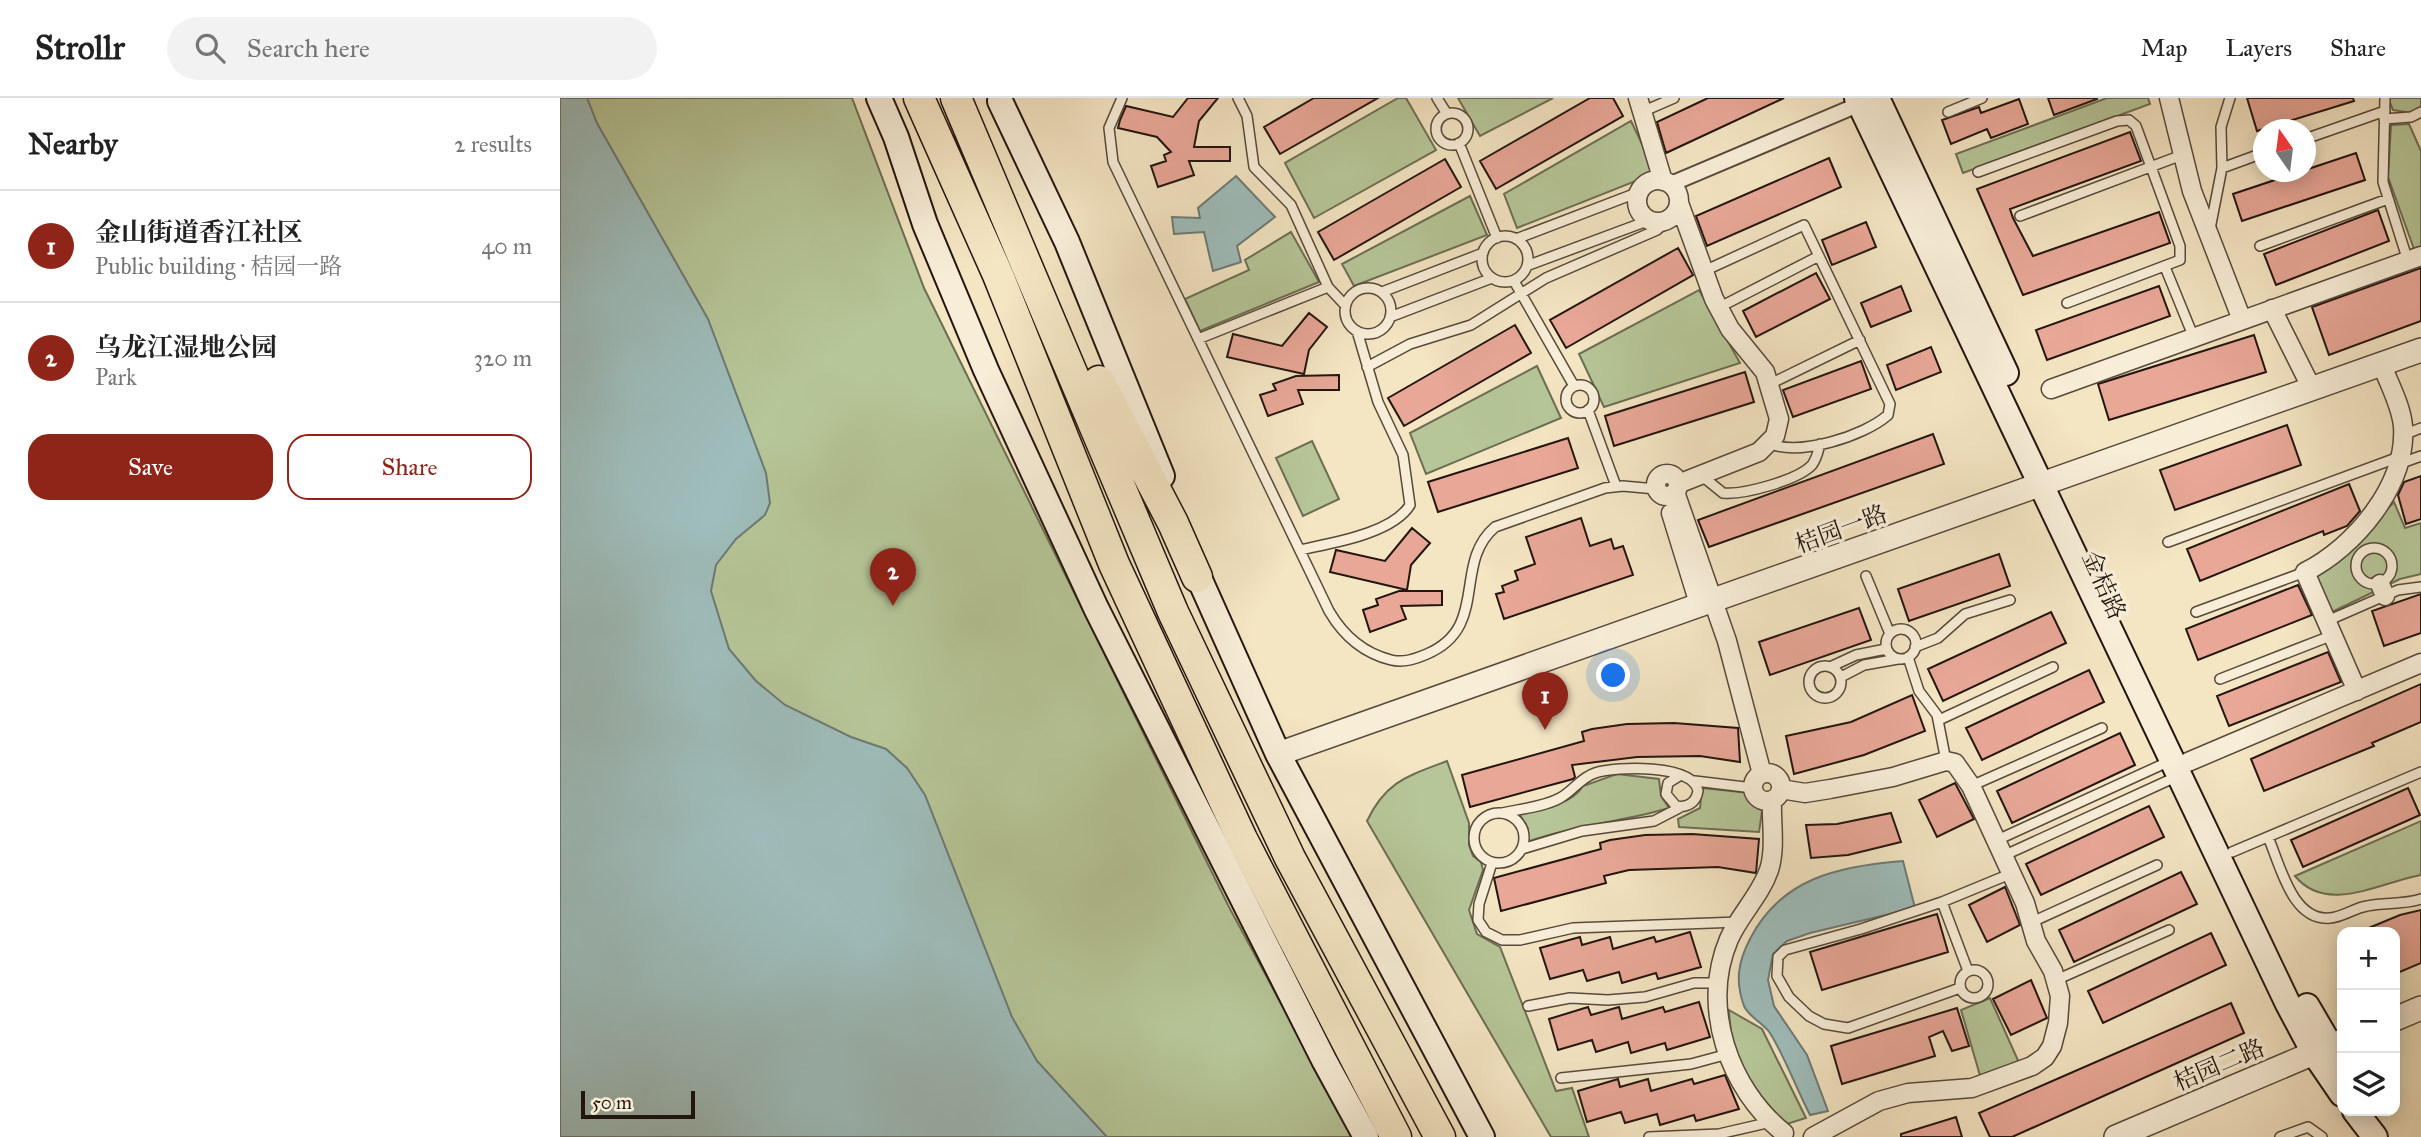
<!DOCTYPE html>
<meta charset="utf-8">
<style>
:root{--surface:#fff;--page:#f2f2f2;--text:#222;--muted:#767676;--line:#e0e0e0;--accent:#8f2418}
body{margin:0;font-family:"IM FELL Great Primer","Noto Serif SC",serif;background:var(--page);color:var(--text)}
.controls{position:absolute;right:21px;bottom:21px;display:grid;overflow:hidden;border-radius:14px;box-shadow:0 4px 18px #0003}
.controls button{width:63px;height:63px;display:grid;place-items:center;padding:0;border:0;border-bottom:2px solid var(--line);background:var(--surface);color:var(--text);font:35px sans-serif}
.compass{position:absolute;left:1693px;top:21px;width:63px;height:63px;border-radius:50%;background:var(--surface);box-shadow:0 4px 18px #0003;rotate:346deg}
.scale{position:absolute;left:21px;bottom:18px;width:114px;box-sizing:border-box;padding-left:7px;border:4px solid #23150f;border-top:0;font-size:19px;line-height:24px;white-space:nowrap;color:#23150f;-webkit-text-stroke:5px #f8eed8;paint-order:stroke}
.you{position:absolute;left:1054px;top:578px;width:24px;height:24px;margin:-18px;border:5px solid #fff;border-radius:50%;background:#1a73e8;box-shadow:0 0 0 10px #1a73e833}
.badge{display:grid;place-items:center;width:46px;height:46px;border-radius:50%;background:var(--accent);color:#fff;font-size:23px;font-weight:700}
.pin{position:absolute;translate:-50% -58px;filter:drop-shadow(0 2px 4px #0008)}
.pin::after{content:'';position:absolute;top:37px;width:24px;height:21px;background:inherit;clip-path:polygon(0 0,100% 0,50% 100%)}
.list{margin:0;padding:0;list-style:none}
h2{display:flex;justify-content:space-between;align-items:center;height:91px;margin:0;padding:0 28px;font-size:30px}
h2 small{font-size:23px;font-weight:400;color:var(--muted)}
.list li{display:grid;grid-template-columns:46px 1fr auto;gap:21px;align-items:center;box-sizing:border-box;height:112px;padding:0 28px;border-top:2px solid var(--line)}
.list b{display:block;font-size:26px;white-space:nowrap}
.list p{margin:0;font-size:23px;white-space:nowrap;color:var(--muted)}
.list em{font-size:23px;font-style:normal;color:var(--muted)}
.actions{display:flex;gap:14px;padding:21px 28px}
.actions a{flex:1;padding:16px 0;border:2px solid var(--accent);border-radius:21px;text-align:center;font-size:24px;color:var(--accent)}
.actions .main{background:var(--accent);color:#fff}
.icon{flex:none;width:38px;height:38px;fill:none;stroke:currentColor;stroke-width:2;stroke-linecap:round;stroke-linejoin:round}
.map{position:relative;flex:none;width:1861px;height:1039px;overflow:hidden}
header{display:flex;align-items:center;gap:42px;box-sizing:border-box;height:98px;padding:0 35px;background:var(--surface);border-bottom:2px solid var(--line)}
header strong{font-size:33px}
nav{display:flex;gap:38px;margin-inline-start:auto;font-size:24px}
.search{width:490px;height:63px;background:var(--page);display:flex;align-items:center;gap:18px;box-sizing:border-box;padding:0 24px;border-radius:38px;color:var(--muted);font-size:26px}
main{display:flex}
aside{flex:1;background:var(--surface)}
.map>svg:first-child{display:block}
</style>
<header>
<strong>Strollr</strong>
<div class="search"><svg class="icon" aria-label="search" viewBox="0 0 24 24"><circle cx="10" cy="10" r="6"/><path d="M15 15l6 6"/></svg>Search here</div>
<nav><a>Map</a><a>Layers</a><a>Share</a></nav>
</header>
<main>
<aside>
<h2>Nearby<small>2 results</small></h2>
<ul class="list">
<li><span class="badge">1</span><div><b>金山街道香江社区</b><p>Public building · 桔园一路</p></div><em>40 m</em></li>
<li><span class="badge">2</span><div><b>乌龙江湿地公园</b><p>Park</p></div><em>320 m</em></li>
</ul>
<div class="actions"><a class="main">Save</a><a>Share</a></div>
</aside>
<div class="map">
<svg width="1861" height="1039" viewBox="0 0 1861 1039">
<rect width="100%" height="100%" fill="#f4e5c3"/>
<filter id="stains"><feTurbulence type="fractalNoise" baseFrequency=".00286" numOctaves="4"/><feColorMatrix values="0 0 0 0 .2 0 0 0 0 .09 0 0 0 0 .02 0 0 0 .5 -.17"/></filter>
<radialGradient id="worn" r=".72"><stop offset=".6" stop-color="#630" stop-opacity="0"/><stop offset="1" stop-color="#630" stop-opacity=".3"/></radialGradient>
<path fill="#b6c698" stroke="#6c6e54" stroke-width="2" d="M9 0H292L364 190 669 809 793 1039H530L187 739 0 317Z
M838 0H846L876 52 754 120 725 65Z
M898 0H993L920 38Z
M1547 0H1588L1590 6 1403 75 1396 56Z
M1828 0H1861V10L1852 15 1833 12Z
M1071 23 1096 75 957 130 944 96Z
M1849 26 1861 53V148L1854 151 1828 79 1831 27Z
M910 98 927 137 794 188 782 166Z
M731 134 759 184 640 233 625 201 689 172 685 162Z
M1139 192 1180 265 1044 309 1019 256Z
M977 268 1001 320 866 376 850 335Z
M752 343 779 401 743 418 716 360Z
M1834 404 1845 430 1861 425V476L1840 481 1770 515 1755 476 1812 427Z
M887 663 909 725V747L913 758 921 764 923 772 909 812 917 836 940 849 996 993 1012 990 1029 1039H991L807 723C826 683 848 678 887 663Z
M1057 676 1099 681 1101 698 1109 710C1062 724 1014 727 967 744L968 731 958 714C980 710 1011 708 1023 688Z
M1142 690 1190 695 1194 704 1203 706 1199 734 1119 729 1118 721 1140 710Z
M1861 723V777C1821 784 1767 817 1735 778Z
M1430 900 1461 969 1421 981 1401 912Z
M1169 912 1202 931 1246 1020 1227 1026C1190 1002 1170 955 1169 912Z"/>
<path fill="#9ebdbb" stroke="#6d7a76" stroke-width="2" d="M0 0H27L37 25 148 221 206 375 210 405 205 417 176 441 156 467 151 493 169 551 196 583 225 607 291 639 326 651 347 670 365 697 452 919 477 963 547 1039H0Z
M676 78 715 119 677 148 681 164 653 173 644 134 614 136 612 119 640 120 638 110Z
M1343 763 1355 810 1250 835 1227 843 1213 856 1208 882 1214 908 1247 957 1268 1013 1250 1017C1236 990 1226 961 1210 935 1203 925 1189 919 1184 908 1175 883 1178 864 1190 841 1221 780 1279 768 1343 763Z"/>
<path fill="#e8a797" stroke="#23150f" stroke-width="2" d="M628 0H658L639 23 634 49H670V63H629L634 77 598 89 591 68 606 63 604 57 611 54 597 39 558 30 560 22 566 8 613 19Z
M754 0H818L720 56 704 29Z
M1030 0H1053L1063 18 936 91 920 63Z
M1148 0H1224L1106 55 1097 24Z
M1488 0H1537V1L1494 17Z
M1687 0H1793L1794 3 1697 33Z
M1459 1 1468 26 1431 40 1427 31 1391 46 1382 22 1419 9 1421 15Z
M1570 34 1581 63 1450 111 1453 120 1473 158 1599 114 1610 145 1463 197 1417 91Z
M1796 55 1805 82 1682 123 1673 96Z
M1269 60 1281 89 1147 148 1136 118Z
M885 61 901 89 774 162 758 134Z
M1818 112 1829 143 1716 187 1704 156Z
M1306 124 1316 149 1272 167 1262 142Z
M1118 150 1133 177 1006 250 990 222Z
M1861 170V223L1769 257 1752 209Z
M1256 175 1270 201 1196 239 1183 213Z
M1341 188 1351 213 1311 229 1301 205Z
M1599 188 1610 218 1487 262 1476 232Z
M749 215 767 229 749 252 744 276 667 259 673 236 722 248Z
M955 227 971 255 844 328 828 300Z
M1694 237 1706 274 1549 322 1538 286Z
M1371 249 1381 274 1336 292 1327 267Z
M1301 263 1311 291 1233 319 1223 292Z
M1185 274 1194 304 1054 348 1045 318Z
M779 277V292H738L743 306 708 318 700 297 716 292 713 286 736 278Z
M1727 327 1741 367 1615 412 1600 372Z
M1373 336 1384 366 1149 449 1138 422Z
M1008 340 1018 370 878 414 868 384Z
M1861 378V421L1846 426 1838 397 1844 384Z
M1789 386 1800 413 1787 428 1764 437 1763 433 1640 483 1627 451Z
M1021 420 1030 448 1051 441 1054 451 1063 448 1073 477 944 521 936 496 944 494 942 488 958 482 955 473 975 466 966 439Z
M852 430 870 445 851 467 847 492 770 474 776 452 825 463Z
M1439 456 1450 488 1349 523 1338 491Z
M1738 487 1752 517 1638 562 1626 531Z
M839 493H882V507L841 508 846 521 810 534 803 512 818 507 816 501Z
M1861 496V535L1824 548 1812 513Z
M1299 510 1311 542 1210 577 1199 544Z
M1491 514 1506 545 1383 603 1368 571Z
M1768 554 1781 584 1669 628 1657 598Z
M1529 572 1544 604 1422 662 1406 630Z
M1861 586V624L1812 645 1814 648 1704 693 1691 661Z
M1352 597 1365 633 1304 657 1234 676 1226 638 1291 624Z
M1114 625 1178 630 1180 664 1140 658 1077 659 1012 667 1015 679 1013 681 910 709 902 677 1024 643 1022 634 1032 631 1067 626Z
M1560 635 1575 667 1452 725 1437 693Z
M1395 685 1414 721 1377 739 1359 702Z
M1848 690 1860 717 1743 769 1731 742Z
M1589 708 1604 739 1481 797 1466 766Z
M1331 715 1341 744 1288 757 1251 760 1246 727 1277 726Z
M1132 736 1199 741 1196 775 1158 769 1069 772 1044 778 1046 785 941 813 934 780 1041 751 1040 745 1050 742 1085 737Z
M1621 774 1637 806 1514 864 1499 832Z
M1445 789 1460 827 1427 844 1409 807Z
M1861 812V865L1835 876V834H1799L1840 817Z
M1377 816 1388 854 1262 892 1250 854Z
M1130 834 1141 869 1098 881 1096 875 1062 885 1059 874 1027 883 1023 872 990 881 980 850 1020 839 1022 847 1050 839 1053 851 1094 839 1096 844Z
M1651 835 1666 867 1543 925 1528 893Z
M1471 882 1487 920 1451 937 1433 901Z
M1139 904 1150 939 1107 952 1105 945 1071 955 1068 944 1036 954 1032 942 998 952 989 921 1028 909 1031 917 1059 909 1062 921 1103 909 1105 914Z
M1671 905 1684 935 1452 1039H1430L1419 1015Z
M1397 910 1409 948 1392 953 1383 933 1369 939 1375 958 1282 986 1271 948Z
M1165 977 1179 1011 1136 1023 1134 1017 1100 1027 1097 1016 1065 1025 1061 1014 1027 1024 1018 993 1058 981 1060 989 1088 981 1091 993 1132 981 1134 986Z
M1396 1019 1402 1039H1341V1036Z"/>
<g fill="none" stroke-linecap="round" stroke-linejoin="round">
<g stroke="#57493c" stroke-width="12">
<path id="service" d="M562 0 549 30 553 64 769 513C783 537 803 555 831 562 844 565 855 561 867 556 930 529 892 466 935 429L1045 390 1063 388 1096 391
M678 0 687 18 694 69 731 107 768 189 785 207
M877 0 887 16
M1825 0 1823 84 1848 163
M1084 13 1114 0
M1388 14 1422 0
M876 31a16 16 0 1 1 32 0a16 16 0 1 1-32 0Z
M1824 21 1851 19 1861 14
M1745 41 1825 13
M899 45 937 140
M1662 70 1703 55
M1418 74 1557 23 1569 22 1576 28 1620 148V162L1507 205
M1460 118 1622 57
M1650 131 1662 70 1661 29 1670 0
M922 161a23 23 0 1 1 46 0a23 23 0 1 1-46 0Z
M956 141 1079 94
M1700 148 1828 101
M969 167 1090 122
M1605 169 1634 240
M1142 174 1244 127 1330 306 1328 317C1304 338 1239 359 1208 345
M954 183 1014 288
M785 213a23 23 0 1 1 46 0a23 23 0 1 1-46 0Z
M822 194 923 155
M1158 210 1259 158
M830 219 932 180
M638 241 768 189
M807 269 850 246 911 227 986 180 1097 132 1108 122
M1210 286 1300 242
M1006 301a14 14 0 1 1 28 0a14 14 0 1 1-28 0Z
M1028 312 1056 388
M1843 337 1861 330
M1839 366 1861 358
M1142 378 1163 395C1184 397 1238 382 1252 367 1257 360 1258 354 1260 346
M1608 444 1839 359
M1796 468a18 18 0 1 1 36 0a18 18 0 1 1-36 0Z
M740 452C771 445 832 436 850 407L843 357 818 304 797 233
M1306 478 1330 536
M1636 514 1745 474
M1767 523 1838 492 1861 489
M1326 546a15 15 0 1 1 30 0a15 15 0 1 1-30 0Z
M1355 549 1378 540 1405 516 1450 502
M1348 559 1359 593 1377 617 1386 663
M1249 584a16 16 0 1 1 32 0a16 16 0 1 1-32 0Z
M1270 569 1296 557 1326 551
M1281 579 1304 567 1338 561
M1660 581 1773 537
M1379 622 1493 569
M1135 683 1193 690
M1411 688 1542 630
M914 740a25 25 0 1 1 50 0a25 25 0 1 1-50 0Z
M942 715C960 711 984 709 1000 700 1013 693 1020 680 1035 675 1056 668 1134 666 1138 693 1136 705 1127 710 1116 708L1106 696 1108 685 1121 677
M1708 739C1720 766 1732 824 1770 820 1783 819 1794 810 1807 808 1825 804 1842 807 1861 801
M1435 743 1610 663
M962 751 1022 733 1094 723 1121 709
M1672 754 1861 674
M1443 758 1618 678
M932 765 919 806 918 822 926 834 942 842H960L1013 830 1179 824
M1382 804 1450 776
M1472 824 1597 767
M1400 886a14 14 0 1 1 28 0a14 14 0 1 1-28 0Z
M1496 882 1609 832
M1400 890 1288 930 1264 926 1249 918 1229 899 1217 878 1218 859 1225 852 1301 831 1382 804 1408 873
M968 908 1010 900 1048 902 1085 899 1134 885H1159
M1001 980 1131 966 1168 956
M1089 1039 1159 1036 1211 1024
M1720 1039 1748 1029 1762 1039"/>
</g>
<g stroke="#57493c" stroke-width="18">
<path id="pedestrian" d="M1111 86 1300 6"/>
</g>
<g stroke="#57493c" stroke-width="21">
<path id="minor" d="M1078 0 1103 83
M1609 0 1632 93 1682 222
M1077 103a21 21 0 1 1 42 0a21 21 0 1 1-42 0Z
M1712 211 1752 291
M1491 291 1861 158
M1096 387a11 11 0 1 1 22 0a11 11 0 1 1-22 0Z
M1118 386 1199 354 1215 338 1219 321 1205 274 1170 231 1154 201 1119 105
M1115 394 1167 543 1202 676
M1111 415 1140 509
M1820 486 1825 498
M1797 593 1745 474C1795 449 1847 387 1843 328 1841 307 1829 286 1822 267
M1628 664 1861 565
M1193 689a14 14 0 1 1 28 0a14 14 0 1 1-28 0Z
M1221 691 1245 695 1270 691 1333 679 1386 663 1395 665 1411 688 1465 805 1476 843 1493 873 1500 898 1498 925 1492 948 1485 959 1472 968 1412 990 1348 995 1319 1003 1253 1039
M1212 702C1211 725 1216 750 1209 772 1200 798 1180 816 1169 841 1140 909 1169 991 1224 1035"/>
</g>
<g stroke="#57493c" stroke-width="26">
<path id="tertiary" d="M718 656 1861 252
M1835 921 1861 910
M1556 1039 1782 943"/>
</g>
<g stroke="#23150f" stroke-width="28">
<path id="secondary" d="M319 0 336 39 365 126 426 272 536 510 764 962 806 1039
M1297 0 1728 906 1754 955 1782 996
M1317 0 1446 275
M440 3 507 144 602 378
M631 462 718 656 922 1039
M1747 908 1782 968
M1795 1013 1815 1039"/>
</g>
<g stroke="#23150f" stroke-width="33">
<path id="trunk" d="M359 0 438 177 554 466 682 741 836 1039
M396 0 613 514 730 760 880 1039
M539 283 613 425 637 479"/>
</g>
<use href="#service" stroke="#f8eed8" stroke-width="9"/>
<use href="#pedestrian" stroke="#f8eed8" stroke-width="14"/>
<use href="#minor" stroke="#f8eed8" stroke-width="18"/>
<use href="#tertiary" stroke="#f8eed8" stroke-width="23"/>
<use href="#secondary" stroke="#f8eed8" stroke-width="24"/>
<use href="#trunk" stroke="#f4e5c3" stroke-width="30"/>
</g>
<g text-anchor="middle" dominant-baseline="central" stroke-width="7" stroke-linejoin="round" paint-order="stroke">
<g font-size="24" fill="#23150f" stroke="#f8eed8">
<text transform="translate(1281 431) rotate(-20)">桔园一路</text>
<text transform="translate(1544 487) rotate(66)">金桔路</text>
<text transform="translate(1659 967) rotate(-23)">桔园二路</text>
</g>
</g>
<rect width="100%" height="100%" filter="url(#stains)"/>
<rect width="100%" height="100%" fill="url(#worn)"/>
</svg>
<div class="controls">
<button>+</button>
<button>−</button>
<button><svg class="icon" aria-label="layers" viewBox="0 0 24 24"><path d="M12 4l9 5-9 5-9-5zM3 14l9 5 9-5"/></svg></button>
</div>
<svg class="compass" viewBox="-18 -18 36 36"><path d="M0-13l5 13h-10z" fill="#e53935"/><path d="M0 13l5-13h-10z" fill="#767676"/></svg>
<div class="scale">50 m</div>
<div class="you"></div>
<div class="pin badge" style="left:985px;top:632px">1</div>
<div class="pin badge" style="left:333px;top:508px">2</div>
</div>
</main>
